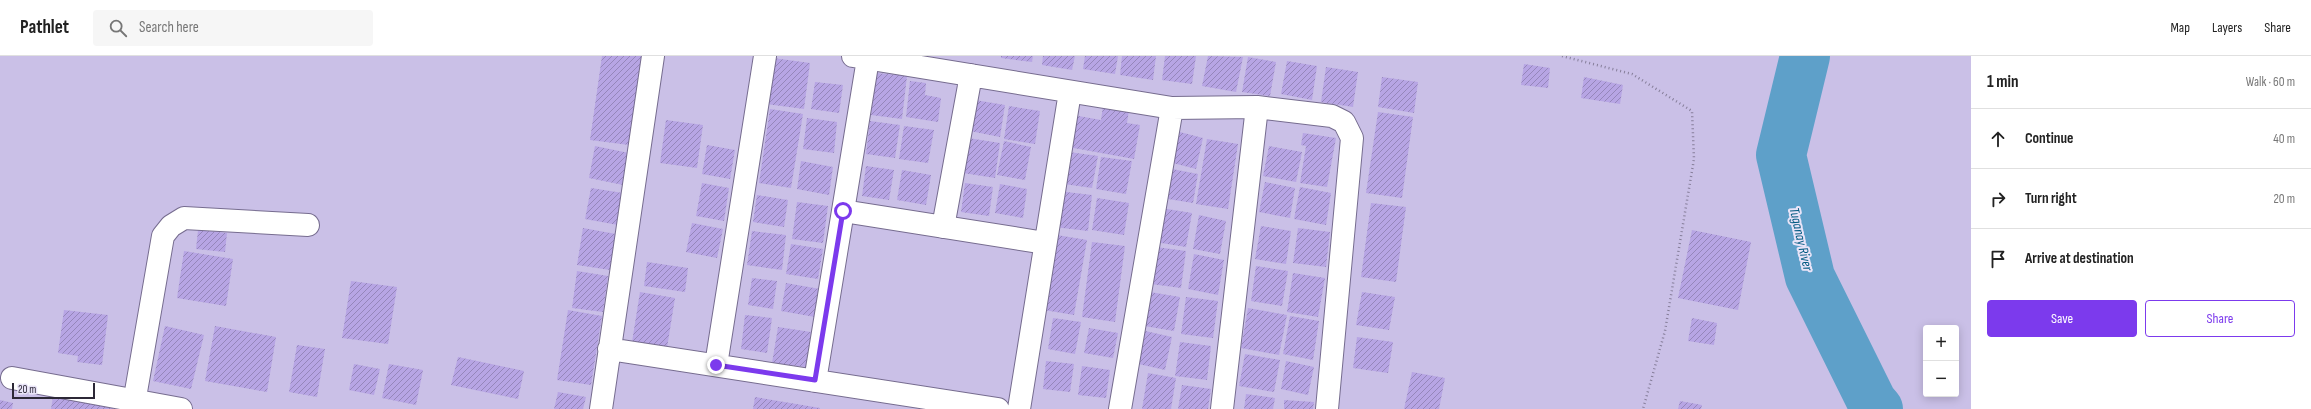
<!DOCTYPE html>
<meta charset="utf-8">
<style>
:root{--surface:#fff;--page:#f6f6f6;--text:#222;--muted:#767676;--line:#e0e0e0;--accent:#7c3aed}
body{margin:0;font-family:"Sofia Sans Condensed",sans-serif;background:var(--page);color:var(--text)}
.controls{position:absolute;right:12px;bottom:12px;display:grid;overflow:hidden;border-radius:4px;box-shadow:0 2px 10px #0003}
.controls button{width:36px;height:36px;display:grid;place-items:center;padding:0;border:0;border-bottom:1px solid var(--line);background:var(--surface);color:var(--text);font:20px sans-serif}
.scale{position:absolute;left:12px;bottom:10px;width:83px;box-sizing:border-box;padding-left:4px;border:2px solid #2c2836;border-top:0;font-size:11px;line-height:14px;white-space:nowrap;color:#2c2836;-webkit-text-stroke:3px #e9e4f8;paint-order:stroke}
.stop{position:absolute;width:12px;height:12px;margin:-9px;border:3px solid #7c3aed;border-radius:50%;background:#fff}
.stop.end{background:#7c3aed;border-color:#fff;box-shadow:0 1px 4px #0008}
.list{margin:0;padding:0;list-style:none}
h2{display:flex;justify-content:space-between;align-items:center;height:52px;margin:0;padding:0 16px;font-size:17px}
h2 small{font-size:13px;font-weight:400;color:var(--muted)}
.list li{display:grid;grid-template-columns:26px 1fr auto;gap:12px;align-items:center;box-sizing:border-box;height:60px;padding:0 16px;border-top:1px solid var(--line)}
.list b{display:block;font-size:15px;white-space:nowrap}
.list em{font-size:13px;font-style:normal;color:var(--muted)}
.actions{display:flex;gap:8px;padding:12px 16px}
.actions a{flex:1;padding:9px 0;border:1px solid var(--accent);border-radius:4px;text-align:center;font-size:14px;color:var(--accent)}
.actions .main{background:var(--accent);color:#fff}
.icon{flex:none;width:22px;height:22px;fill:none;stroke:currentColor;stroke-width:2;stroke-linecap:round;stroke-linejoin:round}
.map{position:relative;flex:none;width:1971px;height:353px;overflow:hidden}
header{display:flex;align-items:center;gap:24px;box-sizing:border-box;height:56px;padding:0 20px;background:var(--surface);border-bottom:1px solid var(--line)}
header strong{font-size:19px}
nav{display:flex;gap:22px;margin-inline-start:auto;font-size:14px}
.search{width:280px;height:36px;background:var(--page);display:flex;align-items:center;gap:10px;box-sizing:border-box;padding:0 14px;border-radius:4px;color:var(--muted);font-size:15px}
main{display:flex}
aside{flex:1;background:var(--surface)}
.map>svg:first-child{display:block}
</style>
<header>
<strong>Pathlet</strong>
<div class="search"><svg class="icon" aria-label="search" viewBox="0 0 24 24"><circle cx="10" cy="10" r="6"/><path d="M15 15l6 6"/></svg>Search here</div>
<nav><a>Map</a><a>Layers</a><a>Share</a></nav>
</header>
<main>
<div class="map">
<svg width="1971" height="353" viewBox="0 0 1971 353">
<defs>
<pattern id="building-hatch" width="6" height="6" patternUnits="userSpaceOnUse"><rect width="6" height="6" fill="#b7a5e4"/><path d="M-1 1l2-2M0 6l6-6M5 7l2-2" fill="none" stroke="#9586ba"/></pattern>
</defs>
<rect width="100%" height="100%" fill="#cac0e7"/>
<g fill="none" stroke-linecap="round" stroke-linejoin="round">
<path stroke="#5ea0c9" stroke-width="50" d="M1805 0 1781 99 1810 221 1872 346 1878 353"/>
</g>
<path fill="url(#building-hatch)" d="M602 0H642L629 89 590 84Z
M1001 0H1033L1032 6 1001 2Z
M1043 0H1075L1072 14 1042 9Z
M1085 0H1118L1115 18 1083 13Z
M1122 0H1156L1153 24 1120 19Z
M1165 0H1196L1192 28 1162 24Z
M1208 0 1243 1 1236 36 1202 30Z
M1248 1 1276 6 1270 40 1242 36Z
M773 2 810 7 804 53 766 48Z
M1287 5 1317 10 1312 44 1281 38Z
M1524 8 1550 12 1548 32 1521 29Z
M1326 11 1358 16 1353 51 1321 46Z
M877 17 907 20 902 63 871 59Z
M1382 21 1418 26 1414 57 1378 51Z
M1584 21 1623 29 1620 48 1581 42Z
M910 25 926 27 925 39 941 42 938 66 906 61Z
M815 26 843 29 839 57 811 53Z
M975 44 1005 49 1000 81 970 75Z
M1009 50 1040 55 1035 88 1004 83Z
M1103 50 1129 54 1127 67 1140 69 1134 103 1068 91 1073 59 1101 64Z
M770 53 803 58 791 132 759 127Z
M1378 56 1413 61 1402 142 1366 137Z
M807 62 837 66 834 97 803 93Z
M666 64 703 69 697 112 660 107Z
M870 65 900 69 895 102 866 98Z
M904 70 934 74 928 107 899 103Z
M1176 75 1203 82 1196 113 1169 106Z
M1303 77 1336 82 1327 131 1300 127 1306 90 1301 89Z
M968 82 1000 87 995 122 963 117Z
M1207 83 1238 88 1228 153 1196 148Z
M1004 85 1031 91 1025 124 997 119Z
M707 89 735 94 730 123 702 118Z
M595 90 629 97 623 129 589 122Z
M1269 90 1302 96 1296 126 1263 120Z
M1069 96 1098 100 1092 132 1064 128Z
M1101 101 1132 105 1126 138 1096 133Z
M801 105 833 111 829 139 797 133Z
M866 110 894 114 889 144 862 140Z
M1167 112 1198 118 1193 147 1162 142Z
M902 114 931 119 926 149 897 144Z
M1265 126 1295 132 1290 162 1259 156Z
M702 127 729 132 724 165 696 160Z
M965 127 993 131 989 160 961 156Z
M1000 128 1027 133 1023 162 995 157Z
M1300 131 1331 137 1326 169 1294 163Z
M591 132 623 137 618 169 585 163Z
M1058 135 1092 139 1088 175 1054 171Z
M757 139 788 144 784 171 753 166Z
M1097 142 1129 147 1124 179 1092 174Z
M797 146 828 150 823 187 792 183Z
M1371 147 1406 151 1396 226 1361 221Z
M1161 152 1192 157 1186 191 1155 186Z
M1199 159 1226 165 1220 198 1193 193Z
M692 167 723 173 717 202 686 196Z
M1261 170 1291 175 1286 208 1255 203Z
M583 172 616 178 610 214 577 209Z
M1298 172 1330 176 1326 211 1293 207Z
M198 174 227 177 225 196 196 193Z
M1692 174 1751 186 1738 254 1678 242Z
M752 175 786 179 782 214 747 209Z
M1051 178 1087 184 1074 259 1038 253Z
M1092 186 1125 190 1115 266 1082 261Z
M791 188 823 193 818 223 786 218Z
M1156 191 1186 195 1181 232 1151 228Z
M184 195 233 203 226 250 177 242Z
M1194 198 1224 204 1218 239 1188 233Z
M647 206 688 212 685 236 644 230Z
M1256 210 1288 215 1282 250 1251 245Z
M577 215 608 220 603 256 572 252Z
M1293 217 1325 222 1318 261 1287 256Z
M752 222 777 225 773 253 748 249Z
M351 225 397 231 388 288 342 282Z
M786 227 820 233 815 261 781 255Z
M1144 235 1180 241 1174 275 1138 269Z
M640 236 675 242 667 292 632 286Z
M1362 236 1395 241 1389 274 1356 269Z
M1186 241 1218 245 1213 282 1181 278Z
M1248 252 1287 259 1279 299 1241 292Z
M64 254 108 259 102 309 77 306 78 300 58 297Z
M568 254 602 260 591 329 557 324Z
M745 259 772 262 767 297 741 293Z
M1290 260 1319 265 1313 304 1283 298Z
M1053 262 1081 266 1075 298 1048 293Z
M1692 262 1717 267 1714 289 1688 285Z
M165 270 204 279 191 333 153 325Z
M215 270 276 281 267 336 205 325Z
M778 271 811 276 806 311 772 307Z
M1089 272 1118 277 1113 302 1084 297Z
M1141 274 1172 281 1165 314 1134 307Z
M1357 281 1393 286 1388 317 1353 312Z
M1180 286 1211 290 1207 324 1175 320Z
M297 289 325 293 317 341 289 336Z
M1245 298 1280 304 1274 336 1239 330Z
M458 301 524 315 518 343 451 329Z
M1046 305 1074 308 1070 336 1043 333Z
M1286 305 1314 311 1308 339 1281 333Z
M354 308 380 313 374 339 349 334Z
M389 308 423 314 416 349 382 342Z
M1082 310 1110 314 1106 342 1078 339Z
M1412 316 1445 322 1439 353H1404Z
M1148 317 1176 322 1171 353H1142Z
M1182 329 1211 333 1208 353H1178Z
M558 336 586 341 583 353H554Z
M1246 338 1275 342 1273 353H1244Z
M53 341 113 352V353H51Z
M755 341 820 352V353H753Z
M0 344 13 347 12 353H0Z
M1284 344 1314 346 1313 353H1284Z
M1680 345 1702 349 1701 353H1678Z"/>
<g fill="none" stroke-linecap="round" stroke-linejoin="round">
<g stroke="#766c8f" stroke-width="24">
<path id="minor" d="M853 0 1172 52 1257 51 1332 60 1344 66 1352 82 1327 353
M843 155 1045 187
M943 171 971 19
M609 293 998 353
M716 309 765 0
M12 322 181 353
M815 325 868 3
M133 353 163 180 171 170 184 162 308 169
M601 353 653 0
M1019 353 1070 36
M1120 353 1172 52
M1222 353 1257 51"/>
</g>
<path stroke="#867e9a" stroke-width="2.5" stroke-dasharray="1 3" stroke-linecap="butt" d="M1562 0 1632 18 1692 55 1694 103 1665 275 1643 353"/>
<use href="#minor" stroke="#fff" stroke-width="22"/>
</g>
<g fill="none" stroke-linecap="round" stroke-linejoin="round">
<path stroke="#7c3aed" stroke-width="5" d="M716 309 815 324 843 155"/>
</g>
<g text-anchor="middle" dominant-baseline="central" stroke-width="4" stroke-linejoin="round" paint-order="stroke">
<g font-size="14" font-style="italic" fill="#005981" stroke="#e9e4f8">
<text transform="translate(1801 183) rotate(77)">Tuganay River</text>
</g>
</g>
</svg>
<div class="controls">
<button>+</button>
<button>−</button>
</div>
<div class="scale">20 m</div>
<div class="stop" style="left:843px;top:155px"></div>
<div class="stop end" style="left:716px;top:309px"></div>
</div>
<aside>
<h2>1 min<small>Walk · 60 m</small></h2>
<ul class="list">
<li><svg class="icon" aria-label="ahead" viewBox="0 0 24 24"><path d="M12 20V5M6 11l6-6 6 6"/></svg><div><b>Continue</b></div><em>40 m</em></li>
<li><svg class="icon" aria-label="right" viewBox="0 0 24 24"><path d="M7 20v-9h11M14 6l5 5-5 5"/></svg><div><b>Turn right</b></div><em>20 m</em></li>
<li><svg class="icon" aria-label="arrive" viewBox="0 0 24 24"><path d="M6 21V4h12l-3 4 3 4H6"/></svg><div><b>Arrive at destination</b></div></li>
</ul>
<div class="actions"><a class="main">Save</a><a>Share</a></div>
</aside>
</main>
